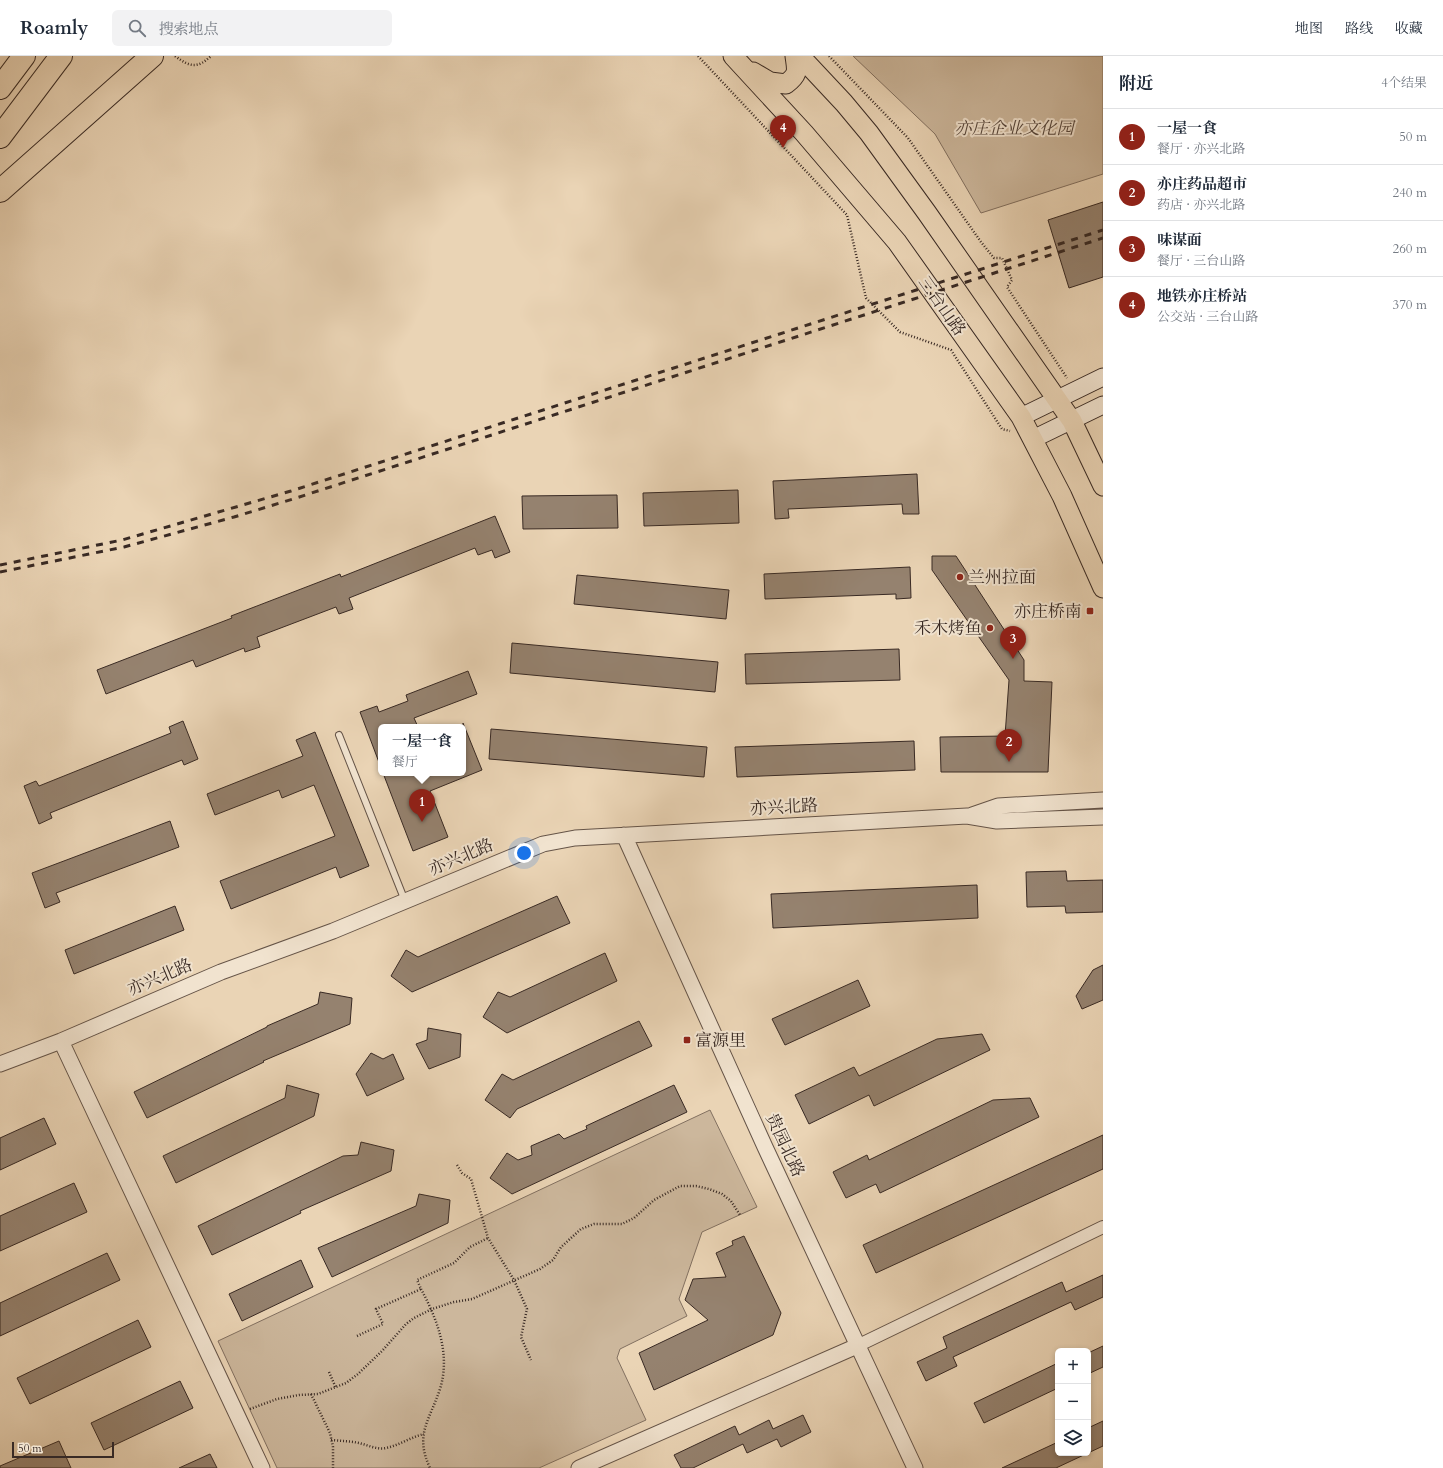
<!DOCTYPE html>
<html lang="zh">
<meta charset="utf-8">
<style>
:root{--surface:#fff;--page:#f2f2f3;--text:#1f2937;--muted:#747a83;--line:#e0e1e3;--accent:#8f2418}
body{margin:0;font-family:Cardo,"Noto Serif SC",serif;background:var(--page);color:var(--text)}
.controls{position:absolute;right:12px;bottom:12px;display:grid;overflow:hidden;border-radius:6px;box-shadow:0 2px 6px #0003}
.controls button{width:36px;height:36px;display:grid;place-items:center;padding:0;border:0;border-bottom:1px solid var(--line);background:var(--surface);color:var(--text);font:20px sans-serif}
.scale{position:absolute;left:12px;bottom:10px;width:102px;box-sizing:border-box;padding-left:4px;border:2px solid #392a24;border-top:0;font-size:11px;line-height:14px;white-space:nowrap;color:#392a24;-webkit-text-stroke:3px #f1e3cf;paint-order:stroke}
.you{position:absolute;left:524px;top:797px;width:14px;height:14px;margin:-10px;border:3px solid #fff;border-radius:50%;background:#1a73e8;box-shadow:0 0 0 6px #1a73e833}
.badge{display:grid;place-items:center;width:26px;height:26px;border-radius:50%;background:var(--accent);color:#fff;font-size:13px;font-weight:700}
.pin{position:absolute;translate:-50% -33px;filter:drop-shadow(0 1px 2px #0008)}
.pin::after{content:'';position:absolute;top:21px;width:14px;height:12px;background:inherit;clip-path:polygon(0 0,100% 0,50% 100%)}
.popup{position:absolute;left:378px;top:668px;width:88px;height:52px;box-sizing:border-box;display:grid;place-content:center;border-radius:6px;background:var(--surface);filter:drop-shadow(0 1px 3px #0005);font-size:13px;white-space:nowrap;color:var(--muted)}
.popup b{font-size:15px;color:var(--text)}
.popup::after{content:'';position:absolute;left:50%;top:100%;margin-left:-8px;border:8px solid transparent;border-top-color:var(--surface)}
.list{margin:0;padding:0;list-style:none}
h2{display:flex;justify-content:space-between;align-items:center;height:52px;margin:0;padding:0 16px;font-size:17px}
h2 small{font-size:13px;font-weight:400;color:var(--muted)}
.list li{display:grid;grid-template-columns:26px 1fr auto;gap:12px;align-items:center;box-sizing:border-box;height:56px;padding:0 16px;border-top:1px solid var(--line)}
.list b{display:block;font-size:15px;white-space:nowrap}
.list p{margin:0;font-size:13px;white-space:nowrap;color:var(--muted)}
.list em{font-size:13px;font-style:normal;color:var(--muted)}
.icon{flex:none;width:22px;height:22px;fill:none;stroke:currentColor;stroke-width:2;stroke-linecap:round;stroke-linejoin:round}
.map{position:relative;flex:none;width:1103px;height:1412px;overflow:hidden}
header{display:flex;align-items:center;gap:24px;box-sizing:border-box;height:56px;padding:0 20px;background:var(--surface);border-bottom:1px solid var(--line)}
header strong{font-size:19px}
nav{display:flex;gap:22px;margin-inline-start:auto;font-size:14px}
.search{width:280px;height:36px;background:var(--page);display:flex;align-items:center;gap:10px;box-sizing:border-box;padding:0 14px;border-radius:6px;color:var(--muted);font-size:15px}
main{display:flex}
aside{flex:1;background:var(--surface)}
.map>svg:first-child{display:block}
</style>
<header>
<strong>Roamly</strong>
<div class="search"><svg class="icon" aria-label="search" viewBox="0 0 24 24"><circle cx="10" cy="10" r="6"/><path d="M15 15l6 6"/></svg>搜索地点</div>
<nav><a>地图</a><a>路线</a><a>收藏</a></nav>
</header>
<main>
<div class="map">
<svg width="1103" height="1412" viewBox="0 0 1103 1412">
<rect width="100%" height="100%" fill="#ead4b5"/>
<filter id="stains"><feTurbulence type="fractalNoise" baseFrequency=".005" numOctaves="4"/><feColorMatrix values="0 0 0 0 .2 0 0 0 0 .09 0 0 0 0 .02 0 0 0 .5 -.17"/></filter>
<radialGradient id="worn" r=".72"><stop offset=".6" stop-color="#630" stop-opacity="0"/><stop offset="1" stop-color="#630" stop-opacity=".3"/></radialGradient>
<path fill="#ccb79c" stroke="#827060" d="M853 0H1103V118L981 157 935 78Z
M710 1054 757 1151 702 1176 679 1243 687 1260 620 1293 617 1302 646 1364 539 1412H277L218 1285Z"/>
<path fill="#95826f" stroke="#392a24" d="M1103 146V221L1069 232 1048 164Z
M917 418 919 458H903L902 448 788 453 789 462 775 463 773 425Z
M738 434 739 467 644 470 643 437Z
M617 439 618 472 523 473 522 440Z
M495 460 510 496 495 502 492 494 478 499 475 492 349 542 353 553 339 558 336 551 257 581 260 591 245 596 244 592 196 611 193 604 106 638 97 614 232 562 231 560 340 518 341 521Z
M932 500H956L1024 604V625L1052 626 1048 716H941L940 681 1005 680 1009 624 932 514Z
M910 511 911 542 896 543V538L765 543 764 518Z
M577 519 729 534 726 563 574 548Z
M512 587 718 606 715 636 510 617Z
M899 593 900 624 746 628 745 598Z
M468 615 477 638 414 662 418 671H381L380 709 360 656 377 650 379 656 408 645 406 639Z
M183 665 198 703 184 709 182 704 50 757 52 762 39 768 24 730 36 725 39 730 171 677 169 671Z
M463 667 482 714 430 735 448 781 413 795 383 717H463Z
M491 673 707 691 704 721 489 703Z
M315 676 369 810 340 822 336 811 231 853 220 825 335 780 314 729 282 742 279 734 215 759 207 738 303 700 296 684Z
M914 685 915 714 737 721 735 691Z
M170 765 179 791 56 837 60 846 45 852 32 817Z
M1066 815 1067 825 1103 824V856L1066 857 1065 850 1027 851 1026 816Z
M977 829 978 862 773 872 771 838Z
M557 840 570 867 412 936 391 920 406 894 418 901Z
M175 850 184 874 74 918 65 894Z
M605 897 617 925 507 977 483 961 498 936 510 941Z
M1103 909V944L1082 953 1076 940 1093 914Z
M858 924 870 950 785 989 772 963Z
M320 936 352 942 350 968 263 1005 264 1006 147 1062 134 1036 267 971V970L318 948Z
M639 965 652 990 517 1053 510 1062 485 1044 502 1018 513 1024Z
M428 972 461 978 460 1001 429 1013 416 988 427 984Z
M982 978 990 994 874 1050 869 1039 809 1068 795 1039 854 1011 859 1020 937 983Z
M371 997 383 1003 393 998 404 1023 367 1040 356 1018Z
M287 1029 319 1038 314 1060 176 1127 163 1100 285 1042Z
M674 1029 687 1056 512 1138 490 1122 507 1097 518 1104 532 1099 531 1090 559 1078 564 1083 587 1073 586 1070Z
M1030 1042 1039 1061 880 1137 876 1128 846 1142 833 1116 867 1099 869 1104 993 1044Z
M44 1062 56 1088 0 1114V1082Z
M1103 1079V1113L876 1217 863 1189Z
M361 1086 394 1094 391 1115 300 1155 301 1157 212 1199 198 1170 343 1100 358 1099Z
M74 1127 87 1156 0 1195V1160Z
M419 1138 450 1144 448 1167 332 1221 318 1192 416 1150Z
M744 1180 781 1257 773 1279 654 1334 639 1297 708 1264 685 1244 693 1223 726 1221 716 1197 733 1189 732 1185Z
M107 1197 120 1224 0 1280V1247Z
M301 1204 313 1231 242 1265 229 1238Z
M1103 1219V1241L1075 1254 1071 1246 953 1301 957 1310 926 1325 917 1306 947 1292 943 1281 1062 1226 1066 1236Z
M138 1264 151 1291 30 1348 17 1322Z
M1103 1290V1311L1088 1318V1297Z
M1058 1307V1332L984 1367 974 1347Z
M180 1325 193 1352 104 1394 91 1367Z
M803 1359 811 1376 781 1391 777 1383 747 1397 743 1388 693 1412H681L674 1399 735 1370 739 1379 769 1364 773 1373Z
M1103 1365V1390L1056 1412H1002L1058 1386V1397H1088V1372Z
M59 1385 71 1412H0V1410Z
M210 1398 217 1412H179Z"/>
<g fill="none" stroke-linecap="round" stroke-linejoin="round">
<g stroke="#655448" stroke-width="8">
<path id="service" d="M339 679 405 845"/>
</g>
<g stroke="#655448" stroke-width="14">
<path id="minor" d="M857 1290 1103 1171"/>
</g>
<g stroke="#655448" stroke-width="17">
<path id="tertiary" d="M972 759 998 750 1103 744
M624 779 765 1091 915 1412
M61 985 262 1412
M0 1008 61 985 221 916 333 875 543 788 575 782 967 760 997 765 1103 761
M579 1412 857 1290"/>
</g>
<g stroke="#392a24" stroke-width="19">
<path id="secondary" d="M1021 361 1103 321
M1033 383 1103 349"/>
</g>
<g stroke="#392a24" stroke-width="21">
<path id="primary" d="M733 0 804 77 897 186 1021 361 1062 440 1103 532
M800 0 844 47 869 77 927 157 1072 365 1103 430
M753 16 770 26 786 28C799 18 797 15 795 0"/>
</g>
<g stroke="#392a24" stroke-width="24">
<path id="motorway" d="M0 32 24 0
M0 81 61 0
M0 135 152 0"/>
</g>
<path stroke="#392a24" stroke-width="2.5" stroke-dasharray="1 2" stroke-linecap="butt" d="M175 0C190 11 197 13 211 0
M698 0 847 159 866 242 900 276 951 294 1002 373 1010 375
M829 0 908 82 981 186 994 202H1002L1012 224 1007 231 1067 322
M457 1109 462 1117 471 1123 488 1182 514 1224 527 1253 521 1281 531 1304
M421 1233C437 1263 451 1298 440 1333 430 1364 414 1378 430 1412
M357 1280 383 1268 376 1253 421 1233 417 1224 454 1207 470 1191 488 1182
M329 1316 336 1332
M311 1338 330 1377 333 1391V1412
M250 1353 277 1343 299 1339 318 1338 346 1327 358 1318 383 1294 406 1268 414 1262 432 1253 454 1246 472 1243 488 1236 540 1213 553 1204 561 1191 581 1173 594 1168H622L634 1162 654 1144 680 1130H696L709 1133 722 1138 731 1145 740 1159
M331 1384C341 1385 350 1385 359 1387 368 1389 377 1394 386 1392 400 1389 411 1381 424 1378"/>
<use href="#service" stroke="#f1e3cf" stroke-width="6"/>
<use href="#minor" stroke="#f1e3cf" stroke-width="12"/>
<use href="#tertiary" stroke="#f1e3cf" stroke-width="15"/>
<use href="#secondary" stroke="#f1e3cf" stroke-width="17"/>
<use href="#primary" stroke="#ead4b5" stroke-width="19"/>
<use href="#motorway" stroke="#ead4b5" stroke-width="22"/>
<path stroke="#392a24" stroke-width="3" stroke-dasharray="7 7" stroke-linecap="butt" d="M0 509 122 484 291 435 1103 174
M0 516 124 491 234 461 293 443 1103 182"/>
</g>
<g fill="#8f2418" stroke="#f1e3cf" stroke-width="1.5">
<circle cx="960" cy="521" r="4"/>
<rect x="1086" y="551" width="8" height="8" rx="2"/>
<circle cx="990" cy="572" r="4"/>
<rect x="683" y="980" width="8" height="8" rx="2"/>
</g>
<g text-anchor="middle" dominant-baseline="central" stroke-width="4" stroke-linejoin="round" paint-order="stroke">
<g font-size="17" font-style="italic" fill="#56463c" stroke="#f1e3cf">
<text x="1014" y="72">亦庄企业文化园</text>
</g>
<g font-size="17" fill="#392a24" stroke="#f1e3cf">
<text transform="translate(942 250) rotate(55)">三台山路</text>
<text transform="translate(784 751) rotate(-3)">亦兴北路</text>
<text transform="translate(461 801) rotate(-23)">亦兴北路</text>
<text transform="translate(160 921) rotate(-23)">亦兴北路</text>
<text transform="translate(785 1089) rotate(65)">贵园北路</text>
</g>
<g font-size="17" fill="#392a24" stroke="#f1e3cf" text-anchor="start">
<text x="968" y="521">兰州拉面</text>
<text x="1082" y="555" text-anchor="end">亦庄桥南</text>
<text x="982" y="572" text-anchor="end">禾木烤鱼</text>
<text x="695" y="984">富源里</text>
</g>
</g>
<rect width="100%" height="100%" filter="url(#stains)"/>
<rect width="100%" height="100%" fill="url(#worn)"/>
</svg>
<div class="controls">
<button>+</button>
<button>−</button>
<button><svg class="icon" aria-label="layers" viewBox="0 0 24 24"><path d="M12 4l9 5-9 5-9-5zM3 14l9 5 9-5"/></svg></button>
</div>
<div class="scale">50 m</div>
<div class="you"></div>
<div class="pin badge" style="left:422px;top:766px">1</div>
<div class="popup"><b>一屋一食</b>餐厅</div>
<div class="pin badge" style="left:1009px;top:706px">2</div>
<div class="pin badge" style="left:1013px;top:603px">3</div>
<div class="pin badge" style="left:783px;top:92px">4</div>
</div>
<aside>
<h2>附近<small>4个结果</small></h2>
<ul class="list">
<li><span class="badge">1</span><div><b>一屋一食</b><p>餐厅 · 亦兴北路</p></div><em>50 m</em></li>
<li><span class="badge">2</span><div><b>亦庄药品超市</b><p>药店 · 亦兴北路</p></div><em>240 m</em></li>
<li><span class="badge">3</span><div><b>味谋面</b><p>餐厅 · 三台山路</p></div><em>260 m</em></li>
<li><span class="badge">4</span><div><b>地铁亦庄桥站</b><p>公交站 · 三台山路</p></div><em>370 m</em></li>
</ul>
</aside>
</main>
